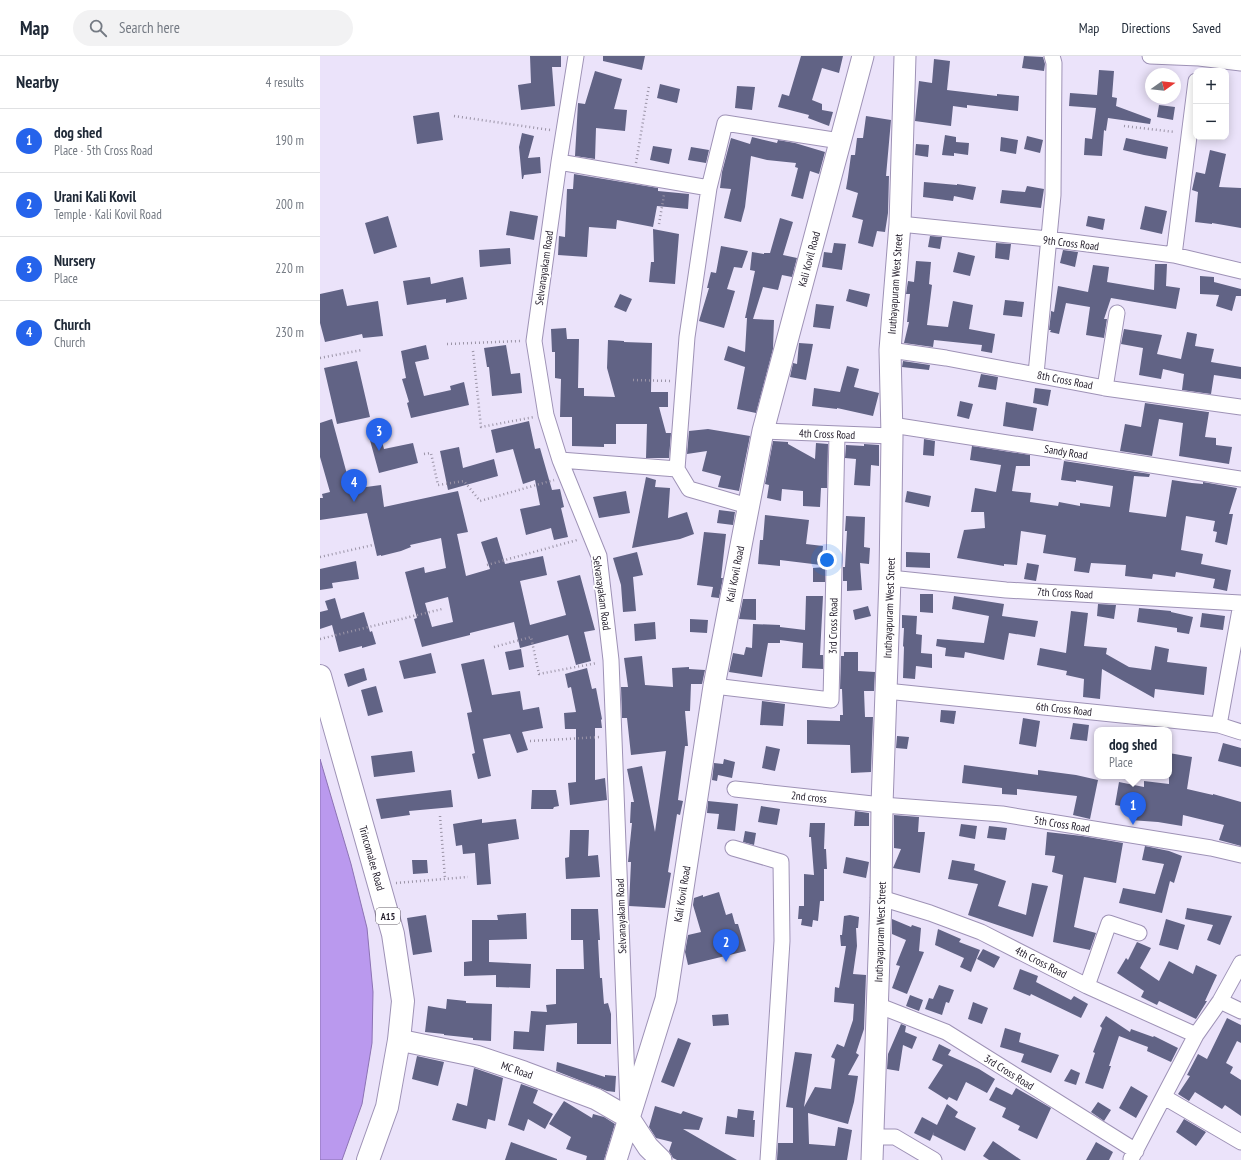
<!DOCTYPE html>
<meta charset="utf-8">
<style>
:root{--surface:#fff;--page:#f2f2f3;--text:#1f2937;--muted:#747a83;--line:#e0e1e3;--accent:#2563eb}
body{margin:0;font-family:"PT Sans Narrow",sans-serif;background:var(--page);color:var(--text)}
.controls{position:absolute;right:12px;top:12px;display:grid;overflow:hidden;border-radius:8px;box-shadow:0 2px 10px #0003}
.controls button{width:36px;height:36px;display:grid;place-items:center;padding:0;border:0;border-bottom:1px solid var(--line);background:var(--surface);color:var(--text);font:20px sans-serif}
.compass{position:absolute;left:825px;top:12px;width:36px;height:36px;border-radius:50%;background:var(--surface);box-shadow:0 2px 10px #0003;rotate:75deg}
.you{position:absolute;left:507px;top:504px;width:14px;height:14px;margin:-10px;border:3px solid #fff;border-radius:50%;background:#1a73e8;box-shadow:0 0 0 6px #1a73e833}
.badge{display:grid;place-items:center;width:26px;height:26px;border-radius:50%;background:var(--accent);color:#fff;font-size:13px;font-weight:700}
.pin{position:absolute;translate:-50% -33px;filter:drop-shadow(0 1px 2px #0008)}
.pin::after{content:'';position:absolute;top:21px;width:14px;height:12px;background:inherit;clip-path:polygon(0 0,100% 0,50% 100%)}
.popup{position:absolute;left:774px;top:671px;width:78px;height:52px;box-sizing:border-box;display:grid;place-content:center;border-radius:8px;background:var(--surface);filter:drop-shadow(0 1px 3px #0005);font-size:13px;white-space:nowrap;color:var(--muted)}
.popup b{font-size:15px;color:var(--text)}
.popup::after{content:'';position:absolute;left:50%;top:100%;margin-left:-8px;border:8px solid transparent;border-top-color:var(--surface)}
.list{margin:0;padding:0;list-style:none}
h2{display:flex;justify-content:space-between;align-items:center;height:52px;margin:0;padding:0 16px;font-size:17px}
h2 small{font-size:13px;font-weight:400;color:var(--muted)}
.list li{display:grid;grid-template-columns:26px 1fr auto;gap:12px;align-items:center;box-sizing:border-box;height:64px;padding:0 16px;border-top:1px solid var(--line)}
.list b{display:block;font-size:15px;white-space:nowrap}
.list p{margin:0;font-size:13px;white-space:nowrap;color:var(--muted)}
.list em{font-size:13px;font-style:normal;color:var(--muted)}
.icon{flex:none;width:22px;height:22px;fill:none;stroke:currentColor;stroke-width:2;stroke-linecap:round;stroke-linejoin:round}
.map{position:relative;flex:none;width:921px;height:1104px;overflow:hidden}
header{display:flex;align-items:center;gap:24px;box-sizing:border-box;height:56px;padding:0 20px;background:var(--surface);border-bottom:1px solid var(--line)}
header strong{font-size:19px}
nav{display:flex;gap:22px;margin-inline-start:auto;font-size:14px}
.search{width:280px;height:36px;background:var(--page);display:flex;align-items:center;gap:10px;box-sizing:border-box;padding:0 14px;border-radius:22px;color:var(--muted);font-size:15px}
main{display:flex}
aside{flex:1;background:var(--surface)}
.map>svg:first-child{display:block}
</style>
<header>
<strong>Map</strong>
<div class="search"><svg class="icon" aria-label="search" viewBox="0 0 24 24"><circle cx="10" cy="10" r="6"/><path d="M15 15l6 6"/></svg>Search here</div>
<nav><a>Map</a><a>Directions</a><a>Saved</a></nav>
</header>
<main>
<aside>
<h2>Nearby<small>4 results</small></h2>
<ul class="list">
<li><span class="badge">1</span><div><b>dog shed</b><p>Place · 5th Cross Road</p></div><em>190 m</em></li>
<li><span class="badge">2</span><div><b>Urani Kali Kovil</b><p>Temple · Kali Kovil Road</p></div><em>200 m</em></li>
<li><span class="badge">3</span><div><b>Nursery</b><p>Place</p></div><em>220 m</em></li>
<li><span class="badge">4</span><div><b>Church</b><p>Church</p></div><em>230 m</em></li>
</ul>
</aside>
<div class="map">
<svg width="921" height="1104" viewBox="0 0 921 1104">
<rect width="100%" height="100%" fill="#ebe3fa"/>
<path fill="#ba99ee" stroke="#8c73b3" d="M0 703 31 808 47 872 53 936 52 987 42 1048 22 1104H0Z"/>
<path fill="#616385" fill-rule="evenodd" d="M210 0H241V11H232L235 50 201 54 198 29 211 27Z
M283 0H325L322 14 283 5Z
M481 0H523L519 17 502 12 492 44 502 48V54L513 56 509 70 488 62 489 59 458 51 462 38 469 40Z
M704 0 723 1 725 8 724 15 702 12Z
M614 3 630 5 627 34 677 40V38L699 40 698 55 647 49V52L633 50 631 70 595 65 599 25 612 27Z
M779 14 794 15 792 41 797 42 796 50 831 63 830 68 788 62 786 75 784 74 782 100 764 99 765 82 772 83 776 52 749 50 750 37 777 39Z
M275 15 302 23 294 53 307 54 305 75 276 72 275 103 255 100 258 47 265 48Z
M340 28 360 33 357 47 337 42Z
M417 30 435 31 432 54 415 52Z
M839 49 855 51 853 64 837 61Z
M119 56 123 84 97 88 93 60Z
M546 60 571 64 566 120H569L568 157 565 176 557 175 553 191 538 187 543 164 532 161 538 137 526 133 528 121 531 99H535L537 82H543Z
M202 77 214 80 208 102 220 101 221 117 204 119 203 123H202L199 91Z
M625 79 636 81V86L649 87 648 99 634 97V100L622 99Z
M707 80 723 84 720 97 704 93Z
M432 81 457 87 458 84 475 87 505 96 499 118 490 115 483 143 471 140 478 112 475 111 476 107 447 104 431 100 425 151 421 166 404 162 411 133 400 132 402 116 411 82 430 88Z
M681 81 698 84 696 98 680 95Z
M806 82 848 91 846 103 824 99 803 94Z
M596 88 609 89 608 101 595 99Z
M333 90 352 93 349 108 330 104Z
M371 91 389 94 386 107 368 104Z
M890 94 906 98 899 131 921 132V172L892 167V168L875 166 878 136 872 134 876 116 885 118Z
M254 118 338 132V135L369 138 368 153 337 150 333 171 297 164 296 173 269 171 267 201 238 199 239 180 245 181 247 133H253Z
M604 126 637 129V128L656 131 653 144 634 140 633 145 603 141Z
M707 130 724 133 721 152 680 147 682 134 705 136Z
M825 150 847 155 842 178 820 173Z
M190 155 218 160 214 184 186 179Z
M68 160 77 191 54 198 45 167Z
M768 160 785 163 783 174 766 170Z
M460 162 473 166 463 199 477 202 472 221 462 219 458 234 443 231 433 263 454 264 453 293 436 357 417 353 425 311 404 304 408 290 425 296 427 262H428H425L435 215 430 214 432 196 444 198V197H450Z
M333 173 359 178 355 228 329 226 331 206H334Z
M610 180 622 181 620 193 608 191Z
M514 187 526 188 522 214 502 211 504 196 512 197Z
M676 187 691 188 689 204 675 202Z
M401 190 428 195 422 212 414 211 407 233 415 235 404 272 379 265 389 232H387L391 216 396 217Z
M190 192 191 208 160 211 159 194Z
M743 194 758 196 755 211 740 207Z
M638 196 655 200 650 220 633 216Z
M596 205 611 206 609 228 612 229 607 269 628 271 633 245 653 249 649 273 675 278 672 297 661 295 662 289 614 284 613 291 584 287 589 266H587L590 238H586L588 225 594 226Z
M835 208H847L846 230 860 232 856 253 791 242 784 263H787L784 282 766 279 770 251 746 247 739 278 730 276 731 274H729L731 257V255L734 256 738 230 768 236 773 209 789 211 787 226 834 234Z
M880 220 894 221V226L921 233V240H916L912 255 896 250 899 239 880 238Z
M110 221 111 228 143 221 147 243 126 247V243L87 249 83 225Z
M23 233 27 250 58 245 63 280 43 282 42 278 5 286 0 267V238Z
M529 233 550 238 547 251 526 245Z
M300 238 312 243 306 256 294 251Z
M685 244 704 246 702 261 683 259Z
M496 248 514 250 510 273 493 271Z
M246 272 247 283H259L258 332H264V340L295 341 287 312 288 284 304 285V286L332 287 331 336H348V351H339L346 377H351L349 402H326L327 368H296V388H284V391L252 390V361H240L241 323 235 322V296H232L231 273Z
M804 273 842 279 837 298 861 303 867 276 877 278 875 290 894 293 891 306 921 311V323L894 319 891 338 862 334 864 318 843 313 841 323 819 319 823 292 801 288Z
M479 287 493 288 486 324 470 321 473 307 477 308Z
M106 289 109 303 95 306 104 340 131 334 130 330 144 326 149 349 91 362 87 347 89 346 82 323 86 322 81 295Z
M186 289 191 318 200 317 202 337 172 340 169 311H167L164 292Z
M37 305 50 361 17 368 4 312Z
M583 305 610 309 609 314 582 311Z
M527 310 539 313 534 331 559 337 553 360 517 352V353L492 350 494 332 520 336Z
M661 318 678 321 676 334 658 331Z
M715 332 731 334 728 350 713 347Z
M640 345 653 348 649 363 637 360Z
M686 346 717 352 713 375 683 370Z
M825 347 888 356H889L885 381 896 382V389L912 391 909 408 859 400 863 367 839 363 832 400 800 395 805 368 821 371Z
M12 363 31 433 61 429 64 451 138 435 148 476 137 478 146 520 170 513 161 486 177 481 185 508 223 500 227 519 200 525 210 569 246 559 237 525 260 519 275 574 264 576 271 605 256 609 248 579 200 592 194 566 150 577V579L102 591 94 563 97 562 85 516 104 511 105 517 126 512 121 482 90 489 91 491 81 495 61 500V499L57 500 47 457 0 464V442H3L2 438 10 436 0 401V367ZM128 541 133 566 112 571 105 547Z
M209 365 215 393 220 392 232 434 240 433 244 451 241 452 248 481 234 484 231 472 206 479 200 453 220 449 215 424 203 428 193 393 176 397 171 374Z
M388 373 430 380 419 435 398 431 401 420 382 415 387 395 367 398 369 375Z
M59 374 64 393 93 387 98 407 59 417 48 377Z
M604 383 615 385 614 400 603 399Z
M453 385 468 386V388L495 403 496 387 508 388 507 432H501L500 451 483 450V435L462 433 461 445 447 442 449 429 445 428Z
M544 388 559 389V410L551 409 550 430 534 429 536 403 525 402 526 389 544 390Z
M652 390 710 399V410H696L692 435 711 437 710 446 738 450 739 446 760 450V447L790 451 793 430 756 424V426L741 424 744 405 830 418 829 421 814 420 809 456 846 461 852 424 872 427 883 428V426L917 432 909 458H913L907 489 895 486 897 476 893 475 895 465 866 460 861 494 883 498 881 508 911 514 907 535 893 532 895 523 856 516 855 521 833 518 832 523 805 520 806 509 771 507 769 517 754 515 756 502 723 497 726 479 701 475 697 509 684 508V510L637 502 644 474 665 472 664 456H651L655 432 676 436 681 409 650 404Z
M139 391 143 412 174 403 178 420 128 434 120 395Z
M326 421 336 424 335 431 350 432 348 462 367 456 374 478 360 483 312 492Z
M306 435 310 457 279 462 273 441Z
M587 435 611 440 609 451 585 446Z
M399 454 415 456 413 469 397 467Z
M445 459 489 464 486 488 503 490 501 509 460 504V510L438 508 440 484H443Z
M526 460 545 461 544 491 550 492 549 508 540 507 542 534 527 535V525H523V511H525L527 475H525Z
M384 476 406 478 401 522H403L399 542 391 541 393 531 377 529Z
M317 496 323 519 313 521 316 555 303 556 301 529 293 502Z
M586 496 610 497V512L586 511Z
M36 505 39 523 12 527 13 532 0 534V513Z
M707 507 719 509 716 525 704 523Z
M505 511V526H493V512Z
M600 538H613V557L600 556Z
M486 540H503L500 599H503V613L482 612 483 587 460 584V587H448L442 621 409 616 413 597 424 599 426 591 432 592 433 568 460 569V571L485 574Z
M634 540 684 548 682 560 718 565 715 581 689 577 684 604 645 596 644 602 625 600 626 592 616 590 617 583 664 587 669 560 632 553Z
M15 542 21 563 44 556 50 576 52 575 56 588 42 592V590L19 596 12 569 0 573V556L8 554 5 545Z
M423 543H436V564L419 563Z
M778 548 796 549 794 563 777 560Z
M548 550 551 560 535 564 533 554Z
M819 552 851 555V556L873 561 869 578 857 576V572L817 566Z
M751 555 768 557 764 590 787 592 786 598 809 611 831 614 835 590 849 593 847 606 887 611 884 639 835 633 834 642 782 613 780 643 763 641 764 623 746 619 747 615 717 609 720 592 746 597Z
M882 557 905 560 903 574 880 571Z
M582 559 597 560 596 578 602 579 601 597 612 598V612L596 610 595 623 583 622 584 591 583 590 584 572H582Z
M370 563 388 564 387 577 370 576Z
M335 566 336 583 315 585 314 568Z
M201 593 204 611 189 614 185 596Z
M524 596H538V615L555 616 554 635H544L545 661H553L551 716 531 717 530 689 487 688V664L520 665V659H523L522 633H520L521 600H524Z
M111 597 116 617 84 623 79 605Z
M322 600 325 629 353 631 352 612 369 611V613L385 614 382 628H371L370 655H365L368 690H365L358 744 363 745 360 759 357 758 348 816 351 817 345 852 309 850 311 806H308L312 767H310L311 746H314L307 713 322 710 335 776 346 695 311 699 307 662H302L301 631H308L304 602Z
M164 603 172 639 200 635 203 654 219 651 223 672 202 676 208 694 197 697 190 678 163 683 171 720 158 723 152 698 155 697 147 657 152 656 141 608Z
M44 612 47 624 28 631 24 618Z
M267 612 272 633 276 632 282 663 281 664 282 672H275V724L285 722 287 744 250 749 248 727 256 726V673H245L244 657 256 656 251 631 248 632 245 618Z
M56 630 63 656 48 660 41 634Z
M442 645 465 648 463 670 440 669Z
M621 654 636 655 634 668 620 666Z
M703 662 720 665 716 691 699 688Z
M753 667 769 669 767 685 750 683Z
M577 680 589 681 587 693 576 692Z
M903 687 921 692V711L898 705Z
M446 690 460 693 455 715 442 712Z
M92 695 95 716 54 721 51 700Z
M849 697 872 701 867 733 893 739V738L921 746V790L899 784 904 769 863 759 862 770 838 766 810 764 812 752 795 749 799 726 824 731V725L849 728Z
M404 703 415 706 412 722 398 719 397 725 392 724 394 707 403 708Z
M644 709 718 719V714L756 719 778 724 770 763 753 759 757 740 697 733V739L682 738V732L642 727Z
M131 734 133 751 89 755 90 759 61 763 56 743Z
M212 734H236L239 750 234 751 233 753H211Z
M388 745 418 748 415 775 397 773 399 758 387 757Z
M441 750 460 753 457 769 438 766Z
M535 755 549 757V770H534Z
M574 759 599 761 598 776H605L600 817 573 812 581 793 574 792Z
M162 763V767L196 763 199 783 168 788 171 828 157 829 155 797 143 798 142 789 136 790 133 768Z
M490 767H505L504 793H506L507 813H504V845H500L498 865 493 864 492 871 481 869 482 863H478L479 850H484V818L494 819 491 781H489Z
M641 768 657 770 655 783 639 780Z
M669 770 687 772 685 784 667 782Z
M250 774H269L268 800 278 799 280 821 246 823 245 802 249 801Z
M425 775 436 777 434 789 423 786Z
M727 776 762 780 803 787 796 827 764 821 754 871 776 877 770 894 733 886 743 819 732 816 735 800 725 799Z
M825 790 849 795 862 800 854 827 850 825 842 857 799 847 803 832 835 838 844 808 822 804Z
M526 801 549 806 546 822 523 817Z
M92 804H107L108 817 93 818Z
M632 804 655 808 654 814 686 825 678 850 706 859 712 827 728 830 713 881 648 859 658 828 628 823Z
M399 836 406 859 412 857 415 868H418L426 895 368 909 365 896 368 879 381 876 373 849 374 842 383 839V841Z
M867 852 912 860 900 889 887 884 893 869 865 863Z
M251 853H278L280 884H278L280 922H282L284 948 288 947 291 958V988H257V967L226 969 224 995 193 993 194 975 209 976 211 955 227 956 226 949 236 948V913H264L263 884H251Z
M206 857 207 883 169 884V906L211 908 210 932 176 931V919L144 920V906L152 905V864H178L177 859Z
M106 859 112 896 93 899 87 862Z
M530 859 539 861 538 872H536L537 890 533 918 546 919 544 973 536 997 539 999 528 1019 538 1020 534 1046 528 1068 488 1057 489 1088 515 1090 518 1071 532 1074 527 1104H457L458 1087H473V1052L466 1051 475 996 492 998 484 1051 495 1031 511 1033 515 1003 511 1001 517 988 524 991 533 964 534 948 514 946 515 931 519 932 526 890H521L520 879H522L524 860Z
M572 863 591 871 592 869 601 872 599 895 604 896 587 938 572 932 580 910 576 909 586 884 572 878Z
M846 863 865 869 858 894 839 889Z
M618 873 641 883 639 886 660 894 651 916 640 911 644 902 615 889Z
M817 886 831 892 820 912 839 925 849 905 873 918 876 909 897 919 885 945H887L876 963 839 945 837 949 821 941 824 935 797 917 806 902 808 904Z
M663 893 680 901 674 912 657 903Z
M700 913 718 920 716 926 751 944 754 940 768 948 761 962 711 938 710 940 693 933Z
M619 929 634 934 629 947 626 946 622 959 605 953 609 942 613 943Z
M590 939 603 944 599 955 586 950Z
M127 943 146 945V947L172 948 171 985 153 984V982L124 979V978L105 976 108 950 126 953Z
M653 946 668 952 662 968 648 963Z
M408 958 409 969 393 970 392 959Z
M786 960 810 976 811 973 833 981 834 980 858 992 851 1006 827 995 828 991 799 980 789 1010H791L783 1033 765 1027 775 997 773 996 782 972 780 970Z
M907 962 921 969V987L917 985 906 1007 913 1011 910 1017 921 1024V1060L905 1049 902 1053 875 1036 869 1045 858 1038 870 1020 867 1019 878 998 887 1003Z
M581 968 586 970 585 976 597 981 592 993 583 989 579 1015 567 1013 568 998Z
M685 972 701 977 699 986 739 999 731 1017 701 1006 704 998 680 991Z
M358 982 371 987 354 1031 341 1026Z
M619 988 631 994 628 999 659 1013 675 1023 667 1037 646 1026 637 1045 629 1041 627 1044 608 1032 623 1009 612 1004Z
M97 1000 124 1006 118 1030 92 1023Z
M237 1006 285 1021V1019L296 1020 295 1036 287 1035 236 1015Z
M154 1012 183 1022 175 1065 168 1063 166 1073 132 1064 137 1047 147 1050Z
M751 1013 760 1017 756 1029 744 1025Z
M201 1028 218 1034 213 1047 233 1058 225 1073 208 1063 204 1075 188 1069Z
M811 1030 828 1040 816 1062 799 1052Z
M676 1031 692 1039 696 1032 731 1052 717 1083 698 1074 700 1070 682 1061 686 1052 669 1044Z
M244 1045 272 1062 273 1058 284 1061 295 1068 284 1104H266L267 1100 246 1093 251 1081 229 1068Z
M778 1046 791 1054 784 1065 771 1056Z
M627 1048 638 1056 635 1061 656 1072 645 1095 613 1079 614 1076 610 1085 594 1077 602 1061 617 1069Z
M335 1050 361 1058 363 1055 383 1062 379 1074 363 1073 417 1104H357L353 1102 349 1095 352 1086 336 1082 329 1071Z
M418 1053 434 1055 433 1064H435L434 1081 405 1078 407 1060 417 1062Z
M864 1063 886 1076 876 1090 856 1076Z
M673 1085 701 1104H669L663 1100Z
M191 1086 237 1103V1104H185Z
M776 1086 793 1096 789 1104H766Z"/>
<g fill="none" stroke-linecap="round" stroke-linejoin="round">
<g stroke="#9e92b6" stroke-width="17">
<path id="street" d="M256 0 239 106 214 285 226 359 240 404 279 500 291 604 308 1052
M830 0 879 2 921 7
M239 106 389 132 367 281 357 413
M389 132 405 67 520 85
M580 168 728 183 854 199 921 215
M854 199 876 25
M570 294 626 302 785 332 921 351
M716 318 733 139 734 7 732 0
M785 332 797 257
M572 369 921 423
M443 375 572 380
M240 404 357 413 369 433 428 450
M570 522 686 534 921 547
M394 630 511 644 517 379
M566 635 899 669 921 676
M899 669 921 548
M415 733 562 749 682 758 891 792 921 799
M413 792 461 806 462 885 448 1104
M561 842 610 857 661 876 767 930 876 979
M767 930 789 867 819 877
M900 945 921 955
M557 949 626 976 816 1095
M844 1041 921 1086
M552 1081H575L614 1104
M811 1103 876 979 900 945 921 907"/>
</g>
<g stroke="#9e92b6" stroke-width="23">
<path id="secondary" d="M79 984 156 1000 204 1016 276 1043 309 1062 328 1091 341 1104
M296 1104 346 943 394 630 443 375 543 0
M552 1104 561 842 562 749 570 522 572 380 570 294 580 168 585 0"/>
</g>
<g stroke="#9e92b6" stroke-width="24">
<path id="highway" d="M0 620 73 878 83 945 79 984 67 1051 48 1104"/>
</g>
<path stroke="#9b94a7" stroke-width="2.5" stroke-dasharray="1 3" stroke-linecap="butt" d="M134 60 230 74
M804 70 855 76
M316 107 329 30
M339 168 344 139
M127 288 200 285
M153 295 161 371 214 361
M0 302 42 294
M313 324 351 325
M104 398 111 397 118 429 144 425 160 445 234 424
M0 501 53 489
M167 509 257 484
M0 583 122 553
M174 591 211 581 219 618 277 607
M210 685 281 681
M120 760 125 822
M76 827 148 821"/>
<use href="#street" stroke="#fff" stroke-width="15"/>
<use href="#secondary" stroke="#fff" stroke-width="21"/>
<use href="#highway" stroke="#fff" stroke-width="22"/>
</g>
<g text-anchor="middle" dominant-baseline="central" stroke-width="4" stroke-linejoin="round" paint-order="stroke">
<rect fill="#fff" stroke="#645f69" stroke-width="1" x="56" y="852" width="24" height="16" rx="3"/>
<g font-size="10" font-weight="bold" fill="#211b29">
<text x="68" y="860">A15</text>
</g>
<g font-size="11" fill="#211b29" stroke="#fff">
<text transform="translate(751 187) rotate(7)">9th Cross Road</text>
<text transform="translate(489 203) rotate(-75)">Kali Kovil Road</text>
<text transform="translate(224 212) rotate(-82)">Selvanayakam Road</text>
<text transform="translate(575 228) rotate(-86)">Iruthayapuram West Street</text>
<text transform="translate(745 324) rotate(11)">8th Cross Road</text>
<text transform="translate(507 378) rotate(2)">4th Cross Road</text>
<text transform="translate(746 396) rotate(9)">Sandy Road</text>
<text transform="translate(415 518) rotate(-79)">Kali Kovil Road</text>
<text transform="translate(282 537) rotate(82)">Selvanayakam Road</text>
<text transform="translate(745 537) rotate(3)">7th Cross Road</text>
<text transform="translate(569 552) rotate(-88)">Iruthayapuram West Street</text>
<text transform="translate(513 570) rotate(-89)">3rd Cross Road</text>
<text transform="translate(744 653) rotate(6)">6th Cross Road</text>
<text transform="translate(489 741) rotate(6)">2nd cross</text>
<text transform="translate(742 768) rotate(9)">5th Cross Road</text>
<text transform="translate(52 802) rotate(74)">Trincomalee Road</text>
<text transform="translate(362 838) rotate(-81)">Kali Kovil Road</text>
<text transform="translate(301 860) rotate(-92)">Selvanayakam Road</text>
<text transform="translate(560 876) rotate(-88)">Iruthayapuram West Street</text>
<text transform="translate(721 906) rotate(27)">4th Cross Road</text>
<text transform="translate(197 1014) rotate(19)">MC Road</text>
<text transform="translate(689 1016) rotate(32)">3rd Cross Road</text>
</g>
</g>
</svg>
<div class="controls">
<button>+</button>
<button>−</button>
</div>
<svg class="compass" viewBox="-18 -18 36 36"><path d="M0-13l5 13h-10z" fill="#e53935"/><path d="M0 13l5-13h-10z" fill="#747a83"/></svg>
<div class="you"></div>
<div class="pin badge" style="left:813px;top:769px">1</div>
<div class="popup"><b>dog shed</b>Place</div>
<div class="pin badge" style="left:406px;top:906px">2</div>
<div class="pin badge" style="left:59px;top:395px">3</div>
<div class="pin badge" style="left:34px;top:446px">4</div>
</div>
</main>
